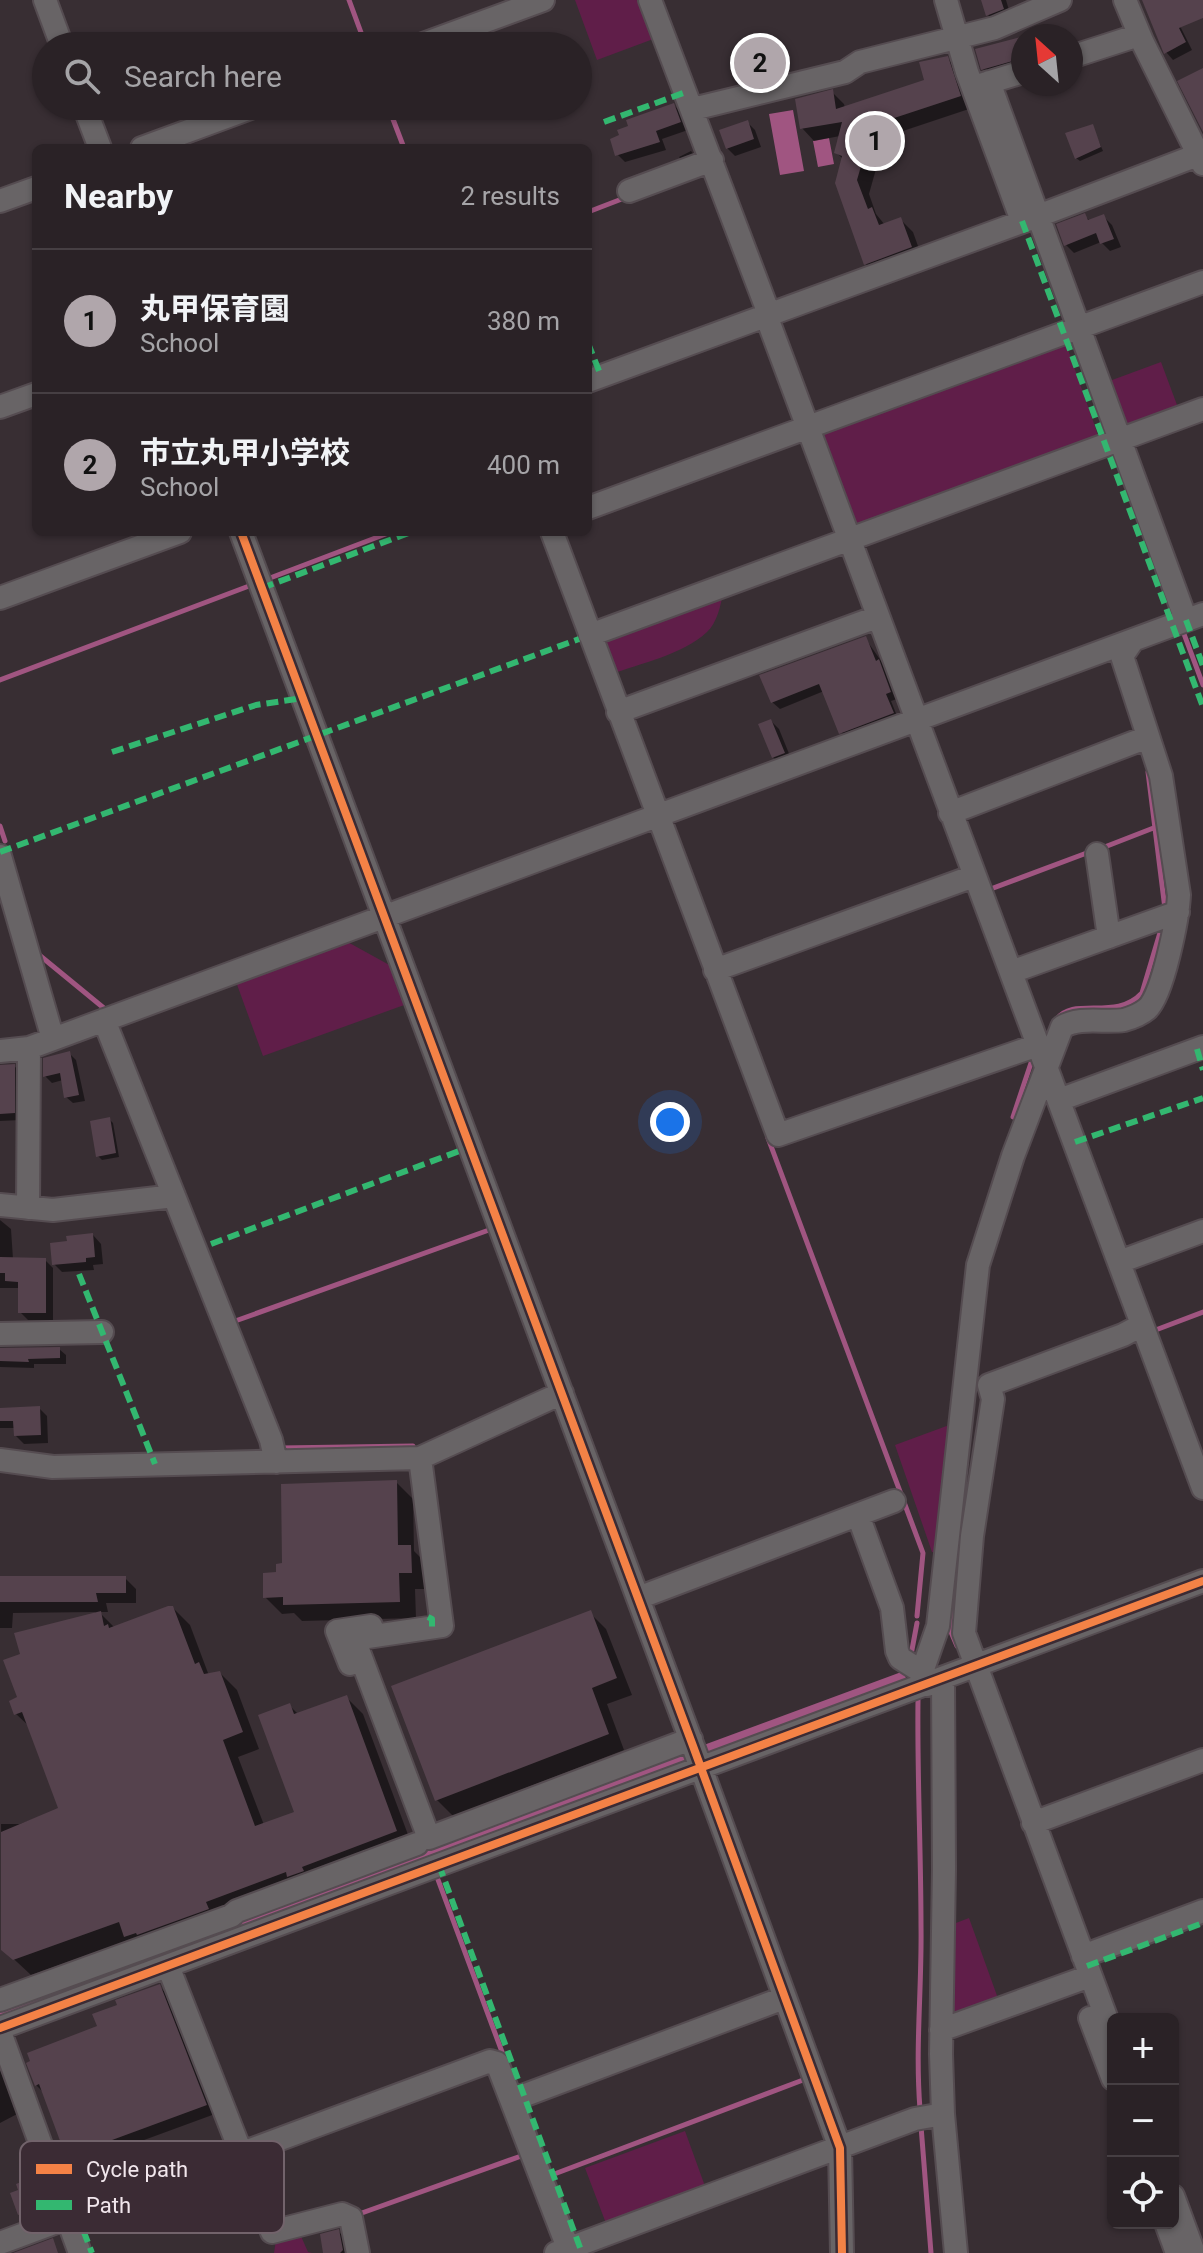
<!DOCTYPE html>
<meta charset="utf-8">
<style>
:root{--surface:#2a2226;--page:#322a2e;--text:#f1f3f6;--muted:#a5a4a7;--line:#463f43;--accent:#b0a6ab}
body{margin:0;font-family:Roboto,"Noto Sans JP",sans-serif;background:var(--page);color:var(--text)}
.controls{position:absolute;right:24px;bottom:24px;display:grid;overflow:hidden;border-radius:12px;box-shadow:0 2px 6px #0004}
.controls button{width:72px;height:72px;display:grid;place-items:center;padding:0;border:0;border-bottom:2px solid var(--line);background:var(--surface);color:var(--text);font:40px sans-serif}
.compass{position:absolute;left:1011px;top:24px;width:72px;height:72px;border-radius:50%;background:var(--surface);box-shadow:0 2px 6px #0004;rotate:333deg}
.you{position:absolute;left:670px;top:1122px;width:28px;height:28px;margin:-20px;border:6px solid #fff;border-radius:50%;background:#1a73e8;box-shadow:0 0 0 12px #1a73e833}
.badge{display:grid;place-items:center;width:52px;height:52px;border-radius:50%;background:var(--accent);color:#111;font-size:26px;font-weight:700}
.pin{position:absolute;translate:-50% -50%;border:4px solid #fff;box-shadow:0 2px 8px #0006}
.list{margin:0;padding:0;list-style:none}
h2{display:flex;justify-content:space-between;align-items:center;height:104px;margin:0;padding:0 32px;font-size:34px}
h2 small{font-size:26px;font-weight:400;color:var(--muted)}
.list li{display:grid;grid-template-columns:52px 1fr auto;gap:24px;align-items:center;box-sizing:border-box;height:144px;padding:0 32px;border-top:2px solid var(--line)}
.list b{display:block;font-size:30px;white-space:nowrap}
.list p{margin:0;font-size:26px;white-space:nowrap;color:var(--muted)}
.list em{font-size:26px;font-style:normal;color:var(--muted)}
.icon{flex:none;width:44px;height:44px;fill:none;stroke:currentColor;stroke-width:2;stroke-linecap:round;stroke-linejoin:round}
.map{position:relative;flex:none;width:1203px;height:2253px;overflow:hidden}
.search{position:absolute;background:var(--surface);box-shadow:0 2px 6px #0004;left:32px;top:32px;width:560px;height:88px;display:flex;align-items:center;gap:20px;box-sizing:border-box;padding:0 28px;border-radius:44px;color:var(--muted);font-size:30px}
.panel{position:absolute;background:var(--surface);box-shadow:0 2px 6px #0004;left:32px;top:144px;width:560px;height:392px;border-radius:12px}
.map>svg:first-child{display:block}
</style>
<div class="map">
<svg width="1203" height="2253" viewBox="0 0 1203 2253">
<rect width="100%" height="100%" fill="#382e33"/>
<path fill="#601e49" d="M575 0H642L656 38 597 60Z
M1065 341 1099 438 855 531 819 427Z
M1161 362 1180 413 1124 433 1104 383Z
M723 592C721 605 717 623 707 632 682 655 641 663 609 675L601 637Z
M344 940 393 967 407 1004 263 1056 235 979Z
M952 1424 939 1553 932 1552 895 1445Z
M969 1918 1000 2004 948 2023V1926Z
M685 2131 706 2189 607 2226 585 2168Z
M300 2234 308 2252 312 2253H274L276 2240Z"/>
<path fill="#a05581" d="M793 110 804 171 780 175 769 114Z
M829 138 834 164 818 167 813 141Z
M904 1671 906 1679 0 2017V2005Z"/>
<path fill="#0007" d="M983 0H1006L1011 17 996 23 988 15Z
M1173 20 1181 28 1192 50 1173 60 1166 52Z
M1020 39 1023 42V66L990 76 983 69Z
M947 58 959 70 972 108 885 137 869 194 876 214 885 225 900 219 913 232 923 260 878 276 866 264 843 159 836 152 840 136 814 141 802 128 832 92 844 104 845 108 926 81Z
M674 105 681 113 688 130 662 139 666 150 625 162 617 154 622 137Z
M747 122 755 130 761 147 735 156 727 148Z
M1092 126 1103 151 1080 161 1076 158Z
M691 151 695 156 682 161 679 157Z
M1084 215 1090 221 1103 216 1112 225 1121 247 1110 251 1101 242 1074 253 1066 245Z
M865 638 886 668 897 699 891 701 899 721 848 740 841 732 824 691 780 709 772 702Z
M771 721 779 729 792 761 782 766 773 757Z
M69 1053 76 1060 85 1101 73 1103 66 1097 63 1080 52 1083 45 1076Z
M0 1066H14L22 1073 21 1120 0 1121Z
M109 1119 113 1123 119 1157 102 1160 98 1156Z
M0 1220 11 1229 13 1259 45 1260 53 1268V1320H28L20 1312V1288H0Z
M93 1235 101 1244 103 1264 93 1265 94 1270 62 1272 54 1264Z
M59 1349 66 1355V1364H34V1368L0 1367V1350Z
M39 1408 47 1416 48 1443 24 1444 16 1436V1428H0V1410Z
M396 1482 413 1499 414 1551 427 1564 428 1589H415L416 1618 302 1621 294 1613 282 1614 265 1597 284 1565Z
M0 1578H125L136 1589V1603H106L108 1612H99L115 1628 173 1608 190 1625 208 1673 210 1675 220 1673 237 1690 259 1749 238 1757 264 1825 296 1813 290 1706 299 1715 346 1697 363 1714 413 1848 143 1953 130 1940 31 1975 3 1949 1 1824H20L60 1809 31 1728 16 1714 20 1698 23 1655 96 1612 13 1613 12 1628H0Z
M590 1613 606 1629 632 1695 607 1704 624 1750 453 1816 437 1800Z
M159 1986 168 1995 215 2114 76 2165 67 2156 44 2093 36 2085 29 2064 100 2027Z
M0 2069 8 2078 21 2112 0 2123Z
M338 2231 347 2240 349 2253H325Z"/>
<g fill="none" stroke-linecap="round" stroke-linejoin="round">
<path stroke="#a05581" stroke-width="5" d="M349 0 366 46
M388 106 404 148
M588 212 627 197
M270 578 391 532
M1184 634 1203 685
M0 680 249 586
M1148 772 1165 909
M0 826 5 841
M1102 848 1156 827
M988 890 1092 851
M38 954 105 1009
M1056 1020C1074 995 1115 1022 1142 993L1162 926
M1013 1117 1034 1054
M768 1138 923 1553 917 1616
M238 1320 489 1230
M1153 1331 1203 1312
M280 1448 413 1446 414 1450
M957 1646 951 1632 959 1565
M911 1655 917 1623
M918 1700C917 1775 921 1850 921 1926 922 1988 915 2047 920 2109
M437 1877 505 2060
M921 2126 931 2253
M557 2173 803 2080
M359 2214 524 2155"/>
</g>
<path fill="#55424d" d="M981 0H1001L1004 9 986 16Z
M1142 0H1203V18L1179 28 1186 42 1164 54Z
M1021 37 1023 58 981 70 975 49Z
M948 56 961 96 873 125 857 180 868 209 872 207 879 225 901 217 912 247 864 265 835 183 842 156 834 153 842 122 800 129 795 99 833 89 836 109 924 80 919 62Z
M1203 68V132L1177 81Z
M674 103 681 122 656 131 660 142 615 156 610 139 619 135 617 130 628 126 626 120Z
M748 120 754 139 726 149 719 130Z
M1093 124 1101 147 1075 159 1065 133Z
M1085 213 1088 220 1104 214 1114 239 1100 244 1096 233 1064 246 1056 224Z
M866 636 876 661 879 659 891 692 886 694 894 713 839 734 819 684 771 703 759 675Z
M771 719 785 753 772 758 758 724Z
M70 1051 79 1095 64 1098 60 1073 43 1077V1058Z
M15 1064V1113L0 1114V1065Z
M110 1117 116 1153 96 1157 90 1121Z
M93 1233 95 1257 86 1258V1262L52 1265 50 1243 67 1241 66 1236Z
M0 1257 46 1258V1313H18V1282L5 1281V1273H0Z
M60 1347V1358L28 1359 29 1362 0 1361V1348Z
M40 1406 41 1435 14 1436 13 1421H0V1408Z
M397 1480 398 1545H411L412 1573H399L400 1602 283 1605V1597L263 1598V1573L276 1572V1564L282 1563 281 1484Z
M0 1576H126V1593H96L98 1602H0Z
M168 1606H173L195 1664 199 1662 204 1674 220 1671 243 1732 223 1740 255 1826 294 1812 258 1715 290 1703 294 1714 347 1695 397 1831 302 1867 304 1871 287 1877 286 1872 206 1902 209 1909 137 1935 136 1933 124 1937 119 1922 13 1960 1 1950V1832L58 1808 22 1712 14 1715 9 1701 17 1697 3 1660 20 1654 14 1633 101 1611 104 1626 108 1624 109 1628Z
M591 1610 617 1678 592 1688 609 1734 435 1801 391 1686Z
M160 1984 207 2105 66 2157 39 2084 35 2086 26 2063 30 2061 27 2053 97 2026 92 2014 117 2005 115 2000Z
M34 2177 36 2183 39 2182 48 2207 30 2214 29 2211 18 2215 10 2193 18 2190 16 2184Z
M339 2229 343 2250 340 2253H323L320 2234Z
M53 2238 58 2253H13Z"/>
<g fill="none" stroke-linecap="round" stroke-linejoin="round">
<g stroke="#554c51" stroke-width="26">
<path id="minor" d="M45 0 62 46
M650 0 769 314
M946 0 967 72 1022 221
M1125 0 1142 41 1203 164
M418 46 543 0
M1071 57 1139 35
M989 82 1186 620
M977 86 1023 72
M84 106 100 148
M693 109 845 72 860 62 995 28 1060 0
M142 148 256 106
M629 191 712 160
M0 201 36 188
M766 315 1203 1488
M588 381 1038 216 1203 153
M0 407 36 394
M588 508 1203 282
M241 532 693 1746 840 2148 842 2253
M552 532 778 1135 1038 1045
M0 598 180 532
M590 635 1203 409
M618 712 877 617
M950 813 1148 737
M1097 854 1109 937
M0 856 53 1039
M715 970 974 876
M1011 972 1178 912
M104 1020 271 1440 276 1462
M0 1051 29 1048 1203 614
M1059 1100 1203 1047
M0 1205 53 1210 174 1196
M28 1208 29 1048
M1119 1262 1203 1231
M0 1334 102 1332
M420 1458 442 1626 354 1639 429 1838 691 1739
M0 1460 53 1467 420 1458 562 1393
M858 1515 892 1608 897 1651 900 1658 922 1672
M638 1598 894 1501
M350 1664 337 1631 371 1626
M943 1678 944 1869 941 2054 943 2114 956 2253
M927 1685 922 1672 938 1626 978 1265 1013 1156 1062 1027C1080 1016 1104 1023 1124 1020 1131 1018 1141 1014 1147 1009 1163 995 1178 917 1179 895L1161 776 1122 656 1133 640
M1033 1823 1203 1760
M1083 1956 1203 1911
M168 1966 272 2232 342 2214 351 2218 358 2253
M0 2000 231 1916 237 1911 417 1844
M1090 2018 1113 2079
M0 2028 1203 1581
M941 2030 1090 1976
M0 2032 80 2253
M1113 2036 964 1633 972 1536 993 1399 989 1385 1123 1335 1142 1325
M512 2100 784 1998
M1173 2196 1194 2253
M1166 2223 1177 2253
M0 2243 490 2061 497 2063 570 2253
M556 2253 915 2119 943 2114"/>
</g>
<use href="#minor" stroke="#686466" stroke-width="22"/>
<path stroke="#33b770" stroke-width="6" stroke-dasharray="12 6" stroke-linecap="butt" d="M604 122 686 92
M1022 221 1203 707
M588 343 601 376
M262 588 411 532
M1186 620 1203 666
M112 752 256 705 303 698
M0 852 579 639
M1197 1049 1203 1070
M1075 1142 1203 1098
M211 1244 470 1147
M79 1274 155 1464
M428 1617 432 1619V1627
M439 1865 582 2253
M1087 1966 1203 1923
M77 2214 92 2253"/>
<g stroke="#3b2b34" stroke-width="13">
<path id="cycleway" d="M241 532 693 1746 840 2148 842 2253
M0 2028 1203 1581"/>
</g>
<use href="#cycleway" stroke="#f48246" stroke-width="8"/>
</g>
<rect x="20" y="2141" width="264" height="92" rx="12" fill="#3b2b34" stroke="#72636b" stroke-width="2"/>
<rect x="36" y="2164" width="36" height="10" fill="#f48246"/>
<rect x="36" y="2200" width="36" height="10" fill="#33b770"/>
<g font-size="22" fill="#f1e6ec">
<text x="86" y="2177">Cycle path</text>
<text x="86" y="2213">Path</text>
</g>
</svg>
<div class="controls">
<button>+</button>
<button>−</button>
<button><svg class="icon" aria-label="locate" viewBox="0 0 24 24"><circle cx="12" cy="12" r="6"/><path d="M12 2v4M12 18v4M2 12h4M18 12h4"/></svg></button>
</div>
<svg class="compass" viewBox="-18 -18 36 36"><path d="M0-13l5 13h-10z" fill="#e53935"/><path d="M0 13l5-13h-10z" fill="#a5a4a7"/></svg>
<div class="you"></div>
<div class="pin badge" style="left:875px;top:141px">1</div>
<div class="pin badge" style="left:760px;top:63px">2</div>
<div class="search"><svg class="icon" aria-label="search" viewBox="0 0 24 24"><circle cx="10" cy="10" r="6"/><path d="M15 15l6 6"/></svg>Search here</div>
<section class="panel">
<h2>Nearby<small>2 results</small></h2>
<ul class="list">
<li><span class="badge">1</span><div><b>丸甲保育園</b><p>School</p></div><em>380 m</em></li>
<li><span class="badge">2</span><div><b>市立丸甲小学校</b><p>School</p></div><em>400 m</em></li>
</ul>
</section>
</div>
